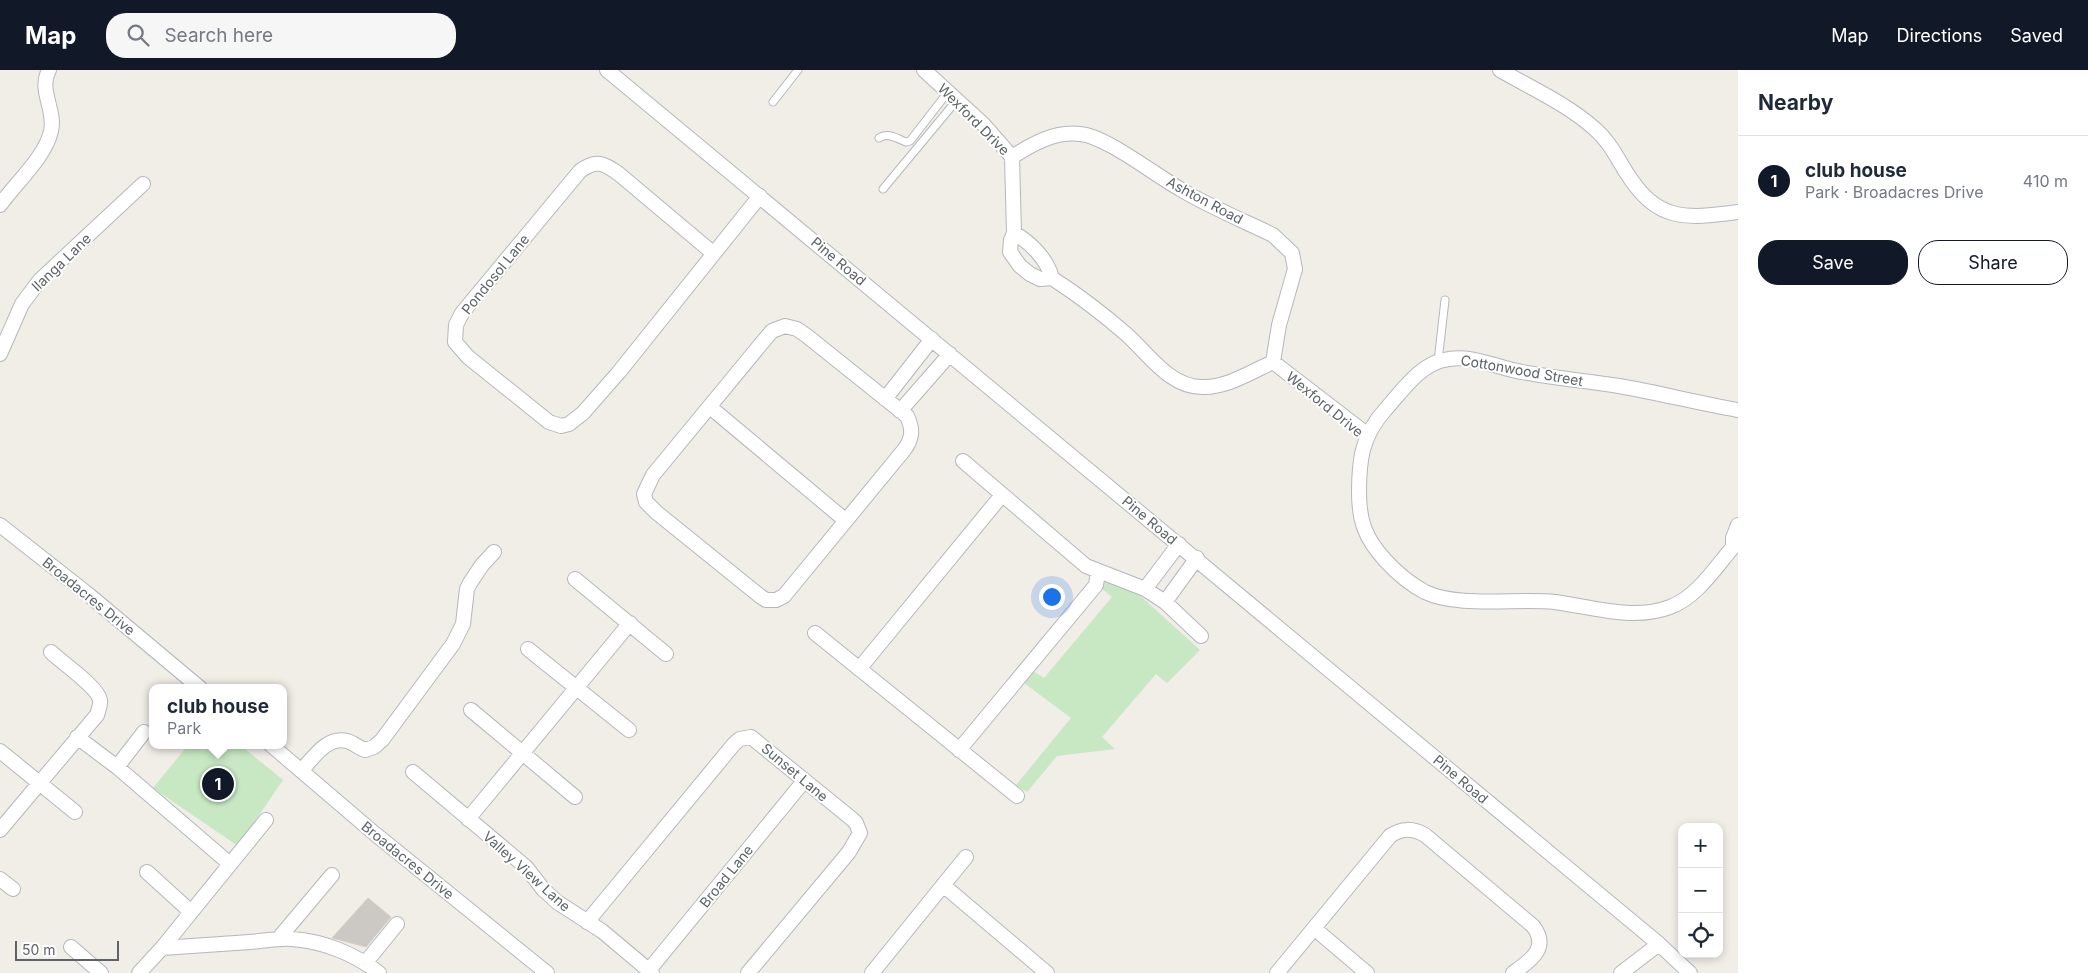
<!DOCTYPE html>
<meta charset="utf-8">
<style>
:root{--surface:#fff;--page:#f6f6f7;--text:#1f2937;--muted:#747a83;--line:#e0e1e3;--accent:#111827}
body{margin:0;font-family:Inter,sans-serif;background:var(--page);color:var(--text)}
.controls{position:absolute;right:15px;bottom:15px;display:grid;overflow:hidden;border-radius:10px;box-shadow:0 2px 8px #0003}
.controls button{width:45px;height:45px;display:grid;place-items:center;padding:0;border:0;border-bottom:1px solid var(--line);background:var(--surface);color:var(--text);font:25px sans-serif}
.scale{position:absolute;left:15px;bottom:12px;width:104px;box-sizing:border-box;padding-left:5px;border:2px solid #5e6367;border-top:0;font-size:14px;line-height:18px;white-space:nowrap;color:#5e6367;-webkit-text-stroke:4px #fff;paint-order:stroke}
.you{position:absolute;left:1051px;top:526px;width:18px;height:18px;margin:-12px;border:4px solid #fff;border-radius:50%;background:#1a73e8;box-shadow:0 0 0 8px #1a73e833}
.badge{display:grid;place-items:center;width:32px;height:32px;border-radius:50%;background:var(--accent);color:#fff;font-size:16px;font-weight:700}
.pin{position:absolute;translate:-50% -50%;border:2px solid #fff;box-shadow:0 1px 5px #0006}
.popup{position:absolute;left:149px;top:614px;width:138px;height:65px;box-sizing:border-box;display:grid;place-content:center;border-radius:10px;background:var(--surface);filter:drop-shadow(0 1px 4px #0005);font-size:16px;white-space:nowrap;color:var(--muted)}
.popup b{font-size:19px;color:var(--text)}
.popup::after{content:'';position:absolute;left:50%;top:100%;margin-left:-10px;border:10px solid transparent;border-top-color:var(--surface)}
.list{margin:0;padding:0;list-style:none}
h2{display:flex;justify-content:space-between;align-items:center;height:65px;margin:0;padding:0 20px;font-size:21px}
h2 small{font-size:16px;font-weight:400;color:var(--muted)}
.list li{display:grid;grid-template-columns:32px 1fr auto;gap:15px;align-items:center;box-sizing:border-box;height:90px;padding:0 20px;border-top:1px solid var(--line)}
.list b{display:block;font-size:19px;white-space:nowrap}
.list p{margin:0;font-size:16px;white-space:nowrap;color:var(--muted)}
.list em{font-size:16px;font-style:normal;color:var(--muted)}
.actions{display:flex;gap:10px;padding:15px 20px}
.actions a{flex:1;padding:11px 0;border:1px solid var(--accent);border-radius:20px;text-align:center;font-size:18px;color:var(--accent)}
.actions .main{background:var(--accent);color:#fff}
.icon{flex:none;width:28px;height:28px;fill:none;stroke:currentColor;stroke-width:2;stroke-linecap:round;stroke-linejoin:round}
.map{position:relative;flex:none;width:1738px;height:903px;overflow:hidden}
header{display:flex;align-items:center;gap:30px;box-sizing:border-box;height:70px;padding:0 25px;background:var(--accent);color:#fff}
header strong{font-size:24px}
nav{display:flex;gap:28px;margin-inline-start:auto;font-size:18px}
.search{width:350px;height:45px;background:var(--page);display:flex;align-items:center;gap:12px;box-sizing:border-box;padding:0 18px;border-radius:20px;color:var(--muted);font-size:19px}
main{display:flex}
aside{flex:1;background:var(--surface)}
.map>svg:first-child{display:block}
</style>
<header>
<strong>Map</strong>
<div class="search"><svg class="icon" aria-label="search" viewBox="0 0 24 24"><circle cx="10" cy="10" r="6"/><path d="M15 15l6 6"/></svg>Search here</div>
<nav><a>Map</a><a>Directions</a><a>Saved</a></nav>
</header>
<main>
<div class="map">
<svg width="1738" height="903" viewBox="0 0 1738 903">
<rect width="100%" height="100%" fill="#f1ede7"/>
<path fill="#c7e8c3" d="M1105 512 1136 522 1200 580 1167 613 1156 604 1102 667 1115 679 1057 686 1027 722 1016 715 1071 648 1024 613 1033 601 1044 608 1112 527 1101 518Z
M188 675H240L283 710 238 776 153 718Z"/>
<path fill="#ccc8c3" stroke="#d6cfc5" d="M368 828 391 847 366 877 332 868Z"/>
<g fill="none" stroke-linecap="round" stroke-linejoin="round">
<g stroke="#b4b8bb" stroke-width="9">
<path id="lane" d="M773 32 798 0
M879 68C888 62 896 68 906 72L910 71 948 22
M883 119 957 30
M1438 291 1445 230"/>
</g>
<g stroke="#b4b8bb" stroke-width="16">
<path id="street" d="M607 0 1659 874 1690 903
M924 0 984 55 1012 87 1014 163 1011 170 1010 182 1020 196 1030 204 1040 209 1052 208C1078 225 1102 243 1126 264 1148 283 1169 317 1202 317 1226 318 1251 302 1273 292
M1500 0C1531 18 1567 34 1595 59 1609 71 1616 86 1626 102 1657 152 1685 149 1738 142
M1012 87C1032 74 1055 61 1080 64 1106 66 1155 105 1180 119 1210 137 1242 150 1273 165L1292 183 1295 199 1279 255 1273 292
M0 135C15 114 46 86 51 61 56 40 38 20 49 0
M1014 163C1031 173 1047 189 1052 208
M713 183 619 104C604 93 596 89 580 101L462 243 456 255 455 272 468 287 549 352 561 356 569 354 583 343 619 302 760 126
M785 256 797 259 807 266 907 346C913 359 913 368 904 380L784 526 776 530H766L760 526 656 442 646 432 644 424 653 405 761 274 772 261Z
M0 284 22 234 40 210 143 114
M1273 292 1368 365
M885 329 932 269
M710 337 845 450
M1738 340C1698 333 1659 323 1619 316 1587 311 1554 308 1522 302 1497 298 1474 285 1449 289 1421 292 1402 321 1385 340 1362 366 1359 389 1359 422 1359 451 1365 468 1385 490 1395 501 1410 514 1425 522 1458 538 1517 528 1555 532 1592 537 1633 551 1670 537 1697 527 1715 498 1733 477L1738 475
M900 341 950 284
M963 391 1086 496 1145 519 1165 532 1201 566
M0 455 89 525 200 618
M1733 477V468L1738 455
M575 509 666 584
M1145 519 1179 474
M1165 532 1197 488
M815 563 1017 726
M528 579 629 660
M859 599 1002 425
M471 640 575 727
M77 667 117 697 230 794
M271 675 374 763 547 903
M959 680 1096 515 1098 502
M0 681 75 742
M117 697 144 662
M302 700C314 687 327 666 347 671 354 673 359 678 365 680L374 677 382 670 453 574 463 554 467 519 470 513 482 495 494 482
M413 702 526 797 543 819 557 832 602 861 652 903
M468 749 630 553
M0 760 97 645C98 641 101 635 100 630 98 617 61 592 51 582
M147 802 191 842
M0 809 13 819
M943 815 1047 903
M587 852 734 674 740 669 751 667 852 749 856 753 860 763 849 782 748 903
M1315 859 1367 903
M279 868 332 805
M71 877 101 903
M162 878C191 876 221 874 250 872 264 871 278 868 292 869 323 871 355 884 379 903
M366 892 397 854
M649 900 804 711
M139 903 162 878 266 750
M872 903 966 787
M1277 903 1390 766C1402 758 1412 758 1425 765L1533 856C1550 878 1530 891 1513 903
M1621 903 1659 874"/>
</g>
<use href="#lane" stroke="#fff" stroke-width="7"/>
<use href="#street" stroke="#fff" stroke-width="14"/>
</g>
<g text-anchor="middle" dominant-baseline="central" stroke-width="4" stroke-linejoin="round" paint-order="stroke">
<g font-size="14" fill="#5e6367" stroke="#fff">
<text transform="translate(974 49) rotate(45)">Wexford Drive</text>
<text transform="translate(1205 130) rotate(28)">Ashton Road</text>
<text transform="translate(839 191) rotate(40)">Pine Road</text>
<text transform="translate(61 192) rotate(-44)">Ilanga Lane</text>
<text transform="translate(495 204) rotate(-51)">Pondosol Lane</text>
<text transform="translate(1522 300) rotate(10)">Cottonwood Street</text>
<text transform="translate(1325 334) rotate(39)">Wexford Drive</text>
<text transform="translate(1150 450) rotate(40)">Pine Road</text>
<text transform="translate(89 526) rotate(39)">Broadacres Drive</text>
<text transform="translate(795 702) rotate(40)">Sunset Lane</text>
<text transform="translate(1461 709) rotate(40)">Pine Road</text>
<text transform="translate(408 790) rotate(39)">Broadacres Drive</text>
<text transform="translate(527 801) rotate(42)">Valley View Lane</text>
<text transform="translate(726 806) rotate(-51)">Broad Lane</text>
</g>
</g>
</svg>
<div class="controls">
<button>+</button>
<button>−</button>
<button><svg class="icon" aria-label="locate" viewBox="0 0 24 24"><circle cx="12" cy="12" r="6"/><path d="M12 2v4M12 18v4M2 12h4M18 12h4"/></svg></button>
</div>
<div class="scale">50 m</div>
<div class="you"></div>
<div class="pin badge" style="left:218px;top:714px">1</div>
<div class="popup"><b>club house</b>Park</div>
</div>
<aside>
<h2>Nearby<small></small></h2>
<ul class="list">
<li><span class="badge">1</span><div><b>club house</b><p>Park · Broadacres Drive</p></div><em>410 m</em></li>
</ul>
<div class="actions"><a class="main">Save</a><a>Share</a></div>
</aside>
</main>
